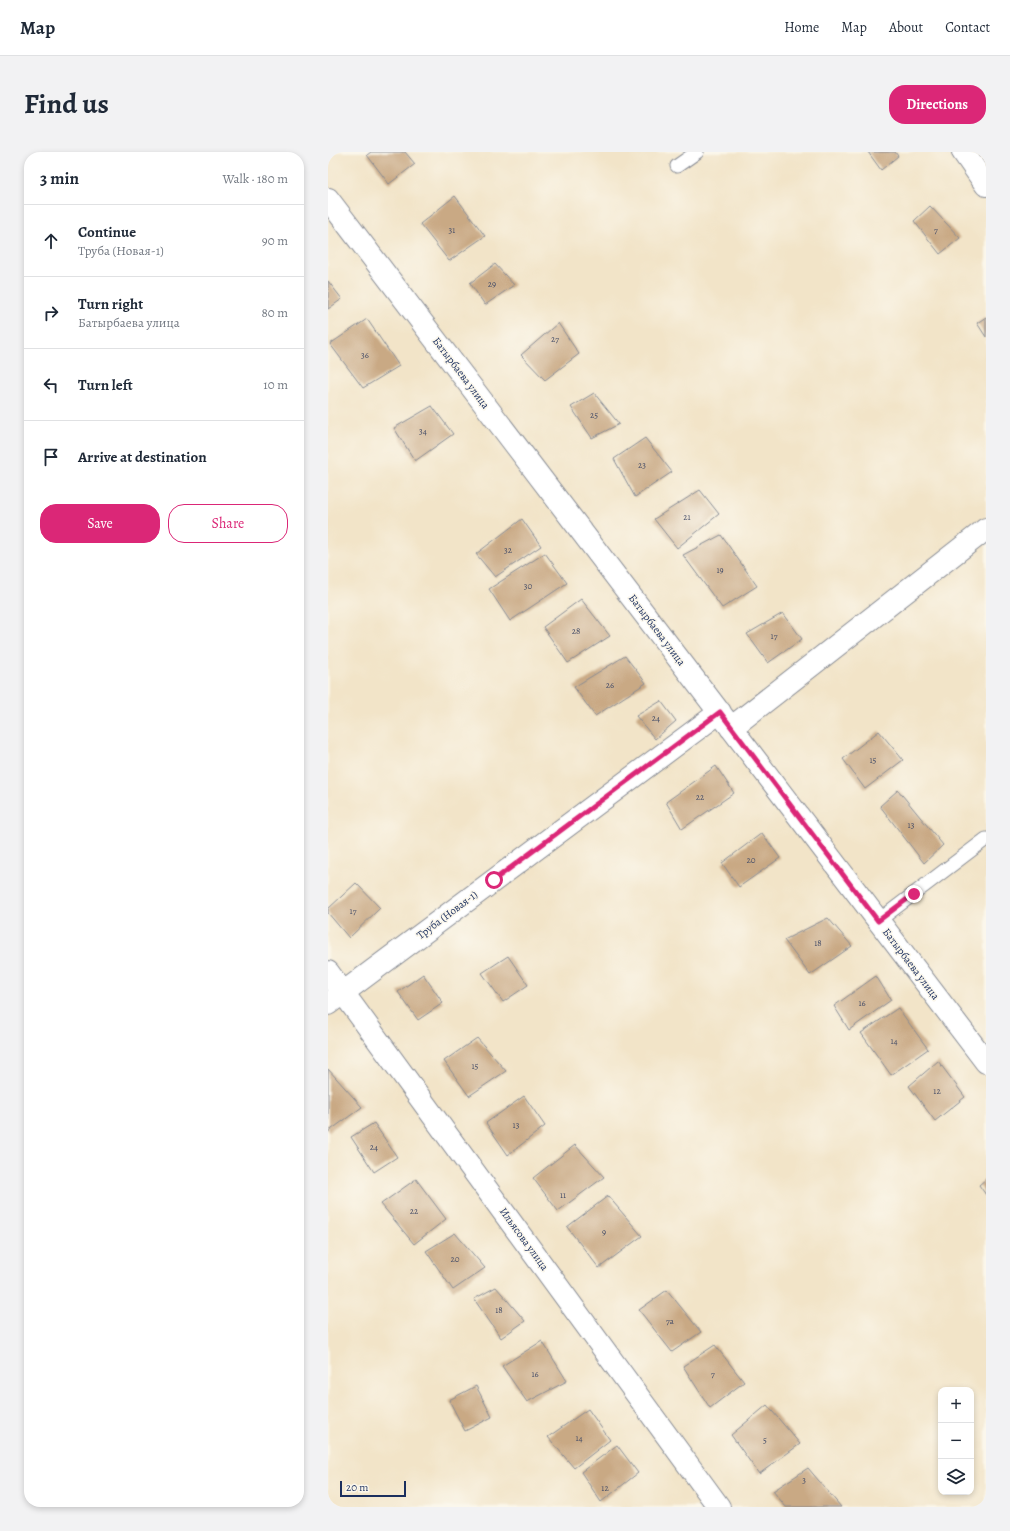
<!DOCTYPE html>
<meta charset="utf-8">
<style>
:root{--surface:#fff;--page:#f2f2f3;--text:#1f2937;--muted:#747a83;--line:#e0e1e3;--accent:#db2777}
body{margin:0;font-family:Alegreya,serif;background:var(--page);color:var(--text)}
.controls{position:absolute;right:12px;bottom:12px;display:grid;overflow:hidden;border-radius:8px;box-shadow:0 2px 6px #0003}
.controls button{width:36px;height:36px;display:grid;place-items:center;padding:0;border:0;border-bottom:1px solid var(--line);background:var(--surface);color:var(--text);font:20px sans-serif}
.scale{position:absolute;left:12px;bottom:10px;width:66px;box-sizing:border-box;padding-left:4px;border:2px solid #1b2f5e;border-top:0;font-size:11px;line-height:14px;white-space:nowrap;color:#1b2f5e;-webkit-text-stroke:3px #fbf7ec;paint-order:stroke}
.stop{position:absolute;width:12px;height:12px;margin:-9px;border:3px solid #db2777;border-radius:50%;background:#fff}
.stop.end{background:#db2777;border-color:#fff;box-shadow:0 1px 4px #0008}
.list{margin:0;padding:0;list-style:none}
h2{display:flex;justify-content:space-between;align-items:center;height:52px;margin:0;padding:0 16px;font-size:17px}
h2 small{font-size:13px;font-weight:400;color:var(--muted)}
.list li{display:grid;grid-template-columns:26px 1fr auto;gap:12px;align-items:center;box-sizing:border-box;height:72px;padding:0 16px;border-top:1px solid var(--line)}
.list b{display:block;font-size:15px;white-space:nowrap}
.list p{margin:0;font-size:13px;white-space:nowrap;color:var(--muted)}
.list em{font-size:13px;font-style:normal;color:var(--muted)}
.actions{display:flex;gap:8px;padding:12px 16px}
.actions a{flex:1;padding:9px 0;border:1px solid var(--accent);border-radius:16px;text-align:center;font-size:14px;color:var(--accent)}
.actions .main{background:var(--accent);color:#fff}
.icon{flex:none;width:22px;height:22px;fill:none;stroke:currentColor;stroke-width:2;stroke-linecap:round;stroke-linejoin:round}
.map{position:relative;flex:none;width:658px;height:1355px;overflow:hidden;border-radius:16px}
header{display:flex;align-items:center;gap:24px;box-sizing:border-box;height:56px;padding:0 20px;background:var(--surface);border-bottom:1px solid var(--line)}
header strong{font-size:19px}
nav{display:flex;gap:22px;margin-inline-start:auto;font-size:14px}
.intro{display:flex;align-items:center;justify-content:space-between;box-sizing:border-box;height:96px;padding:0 24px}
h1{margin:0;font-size:28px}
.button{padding:10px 18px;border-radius:16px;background:var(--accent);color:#fff;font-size:14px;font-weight:700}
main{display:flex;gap:24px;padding:0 24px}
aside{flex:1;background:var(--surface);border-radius:16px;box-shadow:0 2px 6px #0003}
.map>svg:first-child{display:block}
</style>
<header>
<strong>Map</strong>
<nav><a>Home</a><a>Map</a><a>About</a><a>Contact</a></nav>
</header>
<div class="intro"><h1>Find us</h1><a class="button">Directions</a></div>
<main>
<aside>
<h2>3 min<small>Walk · 180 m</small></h2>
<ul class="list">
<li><svg class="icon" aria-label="ahead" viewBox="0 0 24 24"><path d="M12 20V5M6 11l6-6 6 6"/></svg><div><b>Continue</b><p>Труба (Новая-1)</p></div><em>90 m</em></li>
<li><svg class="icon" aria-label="right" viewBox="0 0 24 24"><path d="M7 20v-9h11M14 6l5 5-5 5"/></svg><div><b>Turn right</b><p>Батырбаева улица</p></div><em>80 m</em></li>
<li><svg class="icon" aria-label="left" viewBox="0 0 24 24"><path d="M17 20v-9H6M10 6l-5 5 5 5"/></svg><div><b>Turn left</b></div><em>10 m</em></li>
<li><svg class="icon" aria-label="arrive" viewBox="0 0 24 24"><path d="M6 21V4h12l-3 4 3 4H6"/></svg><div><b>Arrive at destination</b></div></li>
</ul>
<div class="actions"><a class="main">Save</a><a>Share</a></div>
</aside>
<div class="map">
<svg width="658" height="1355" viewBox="0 0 658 1355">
<rect width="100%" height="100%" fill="#fbf7ec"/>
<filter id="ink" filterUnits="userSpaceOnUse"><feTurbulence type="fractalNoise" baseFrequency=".025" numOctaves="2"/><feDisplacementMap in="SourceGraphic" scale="8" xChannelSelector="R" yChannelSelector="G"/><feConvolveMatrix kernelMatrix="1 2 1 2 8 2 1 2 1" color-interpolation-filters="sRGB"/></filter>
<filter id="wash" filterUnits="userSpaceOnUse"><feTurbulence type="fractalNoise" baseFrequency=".012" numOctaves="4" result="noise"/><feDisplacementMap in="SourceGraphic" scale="16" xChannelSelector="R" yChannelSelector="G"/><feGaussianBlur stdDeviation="0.9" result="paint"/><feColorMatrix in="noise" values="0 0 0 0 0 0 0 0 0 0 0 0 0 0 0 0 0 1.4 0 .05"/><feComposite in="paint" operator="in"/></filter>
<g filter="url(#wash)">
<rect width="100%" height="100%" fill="#f2e4c8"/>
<g id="blocks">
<path fill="#c9a984" d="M43 0H77L87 12 61 32 39 3Z
M540 0H567L570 4 553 18Z
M127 44 157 84 121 109 92 72Z
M602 54 632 86 612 102 586 69Z
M167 112 186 133 157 153 142 131Z
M0 129 14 147 0 157Z
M658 165V185L649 171Z
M39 167 71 214 35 236 2 192Z
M230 171 251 202 217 228 193 203Z
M266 241 291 272 264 286 243 255Z
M104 254 125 282 87 309 66 276Z
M317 286 344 320 307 345 286 307Z
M372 338 391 362 349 396 326 367Z
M194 367 213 394 167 425 148 402Z
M393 383 429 434 394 456 355 403Z
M217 401 239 431 182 469 161 437Z
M253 447 282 484 240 511 215 475Z
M455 461 474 487 440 511 419 482Z
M297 504 318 531 267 564 246 535Z
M333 549 348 569 327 587 308 564Z
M551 579 575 608 537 637 515 607Z
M388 614 406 641 354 677 338 650Z
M570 638 615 693 596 711 552 654Z
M434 681 452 706 411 735 394 711Z
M28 731 52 756 21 786 0 761V757Z
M500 766 524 794 482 823 456 788Z
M180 804 200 833 175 850 154 821Z
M95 822 115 851 90 868 70 840Z
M548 824 563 848 521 878 506 854Z
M570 856 600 897 563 923 533 881Z
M149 886 178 919 141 944 116 909Z
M610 909 637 945 607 969 581 934Z
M0 917 34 955 0 980Z
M196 944 217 974 180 1003 158 971Z
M46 971 69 1005 46 1020 23 985Z
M247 993 276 1025 230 1059 205 1026Z
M88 1027 118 1067 86 1092 53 1052Z
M658 1027V1043L651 1033Z
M280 1044 314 1084 271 1116 239 1075Z
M127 1081 157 1116 125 1138 98 1099Z
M168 1135 197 1169 173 1186 146 1147Z
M339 1138 373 1180 344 1200 311 1158Z
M214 1189 239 1229 199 1250 174 1214Z
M387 1193 416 1230 382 1256 355 1214Z
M148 1234 164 1265 137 1279 121 1248Z
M439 1253 472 1292 431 1322 403 1283Z
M260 1257 282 1288 246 1316 220 1285Z
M289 1293 310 1321 273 1350 253 1320Z
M480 1316 513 1355H458L445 1339Z"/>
</g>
</g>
<g filter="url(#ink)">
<use href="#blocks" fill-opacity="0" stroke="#868a93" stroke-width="1"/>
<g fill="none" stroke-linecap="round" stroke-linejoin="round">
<g stroke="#868a93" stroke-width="15">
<path id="service" d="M349 14 369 0
M550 769 658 687"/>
</g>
<g stroke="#868a93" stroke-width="24">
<path id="minor" d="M635 0 658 33
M0 47 658 910
M403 576 658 377
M0 820 391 1355
M0 852 392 560"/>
</g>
<use href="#service" stroke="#fff" stroke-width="13"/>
<use href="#minor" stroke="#fff" stroke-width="22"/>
</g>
</g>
<g fill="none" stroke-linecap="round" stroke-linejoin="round" filter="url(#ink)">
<path stroke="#db2777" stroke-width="5" d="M166 728 392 560 550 769 586 742"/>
</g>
<g text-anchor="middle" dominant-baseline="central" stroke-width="3" stroke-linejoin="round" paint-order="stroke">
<g font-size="9" fill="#464e68">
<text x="124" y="78">31</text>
<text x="608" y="78">7</text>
<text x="164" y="132">29</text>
<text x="227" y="187">27</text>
<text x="37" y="203">36</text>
<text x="266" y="263">25</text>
<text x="95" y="279">34</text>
<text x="314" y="313">23</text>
<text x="359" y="365">21</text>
<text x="180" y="398">32</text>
<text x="392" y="418">19</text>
<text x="200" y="434">30</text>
<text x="248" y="479">28</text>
<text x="446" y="484">17</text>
<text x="282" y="533">26</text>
<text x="328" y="566">24</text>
<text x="545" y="608">15</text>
<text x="372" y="645">22</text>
<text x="583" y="673">13</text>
<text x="423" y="708">20</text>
<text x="25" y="759">17</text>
<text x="490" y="791">18</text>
<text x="534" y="851">16</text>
<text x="566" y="889">14</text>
<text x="147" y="914">15</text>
<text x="609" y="939">12</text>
<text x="188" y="973">13</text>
<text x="46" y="995">24</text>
<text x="235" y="1043">11</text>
<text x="86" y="1059">22</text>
<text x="276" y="1080">9</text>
<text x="127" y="1107">20</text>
<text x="171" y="1158">18</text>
<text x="342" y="1169">7а</text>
<text x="207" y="1222">16</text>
<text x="385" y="1222">7</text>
<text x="251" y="1286">14</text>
<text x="437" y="1288">5</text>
<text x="476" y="1328">3</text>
<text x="277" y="1336">12</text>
</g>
<g font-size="11" fill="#1b2f5e" stroke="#fbf7ec">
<text transform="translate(133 221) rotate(53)">Батырбаева улица</text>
<text transform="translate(329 478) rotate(53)">Батырбаева улица</text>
<text transform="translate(119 763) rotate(-37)">Труба (Новая-1)</text>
<text transform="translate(583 812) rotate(53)">Батырбаева улица</text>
<text transform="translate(196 1087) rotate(54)">Ильясова улица</text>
</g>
</g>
</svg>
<div class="controls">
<button>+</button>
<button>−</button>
<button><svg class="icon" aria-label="layers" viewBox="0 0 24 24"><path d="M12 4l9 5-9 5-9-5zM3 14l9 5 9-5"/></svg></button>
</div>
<div class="scale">20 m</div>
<div class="stop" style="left:166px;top:728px"></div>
<div class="stop end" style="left:586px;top:742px"></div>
</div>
</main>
